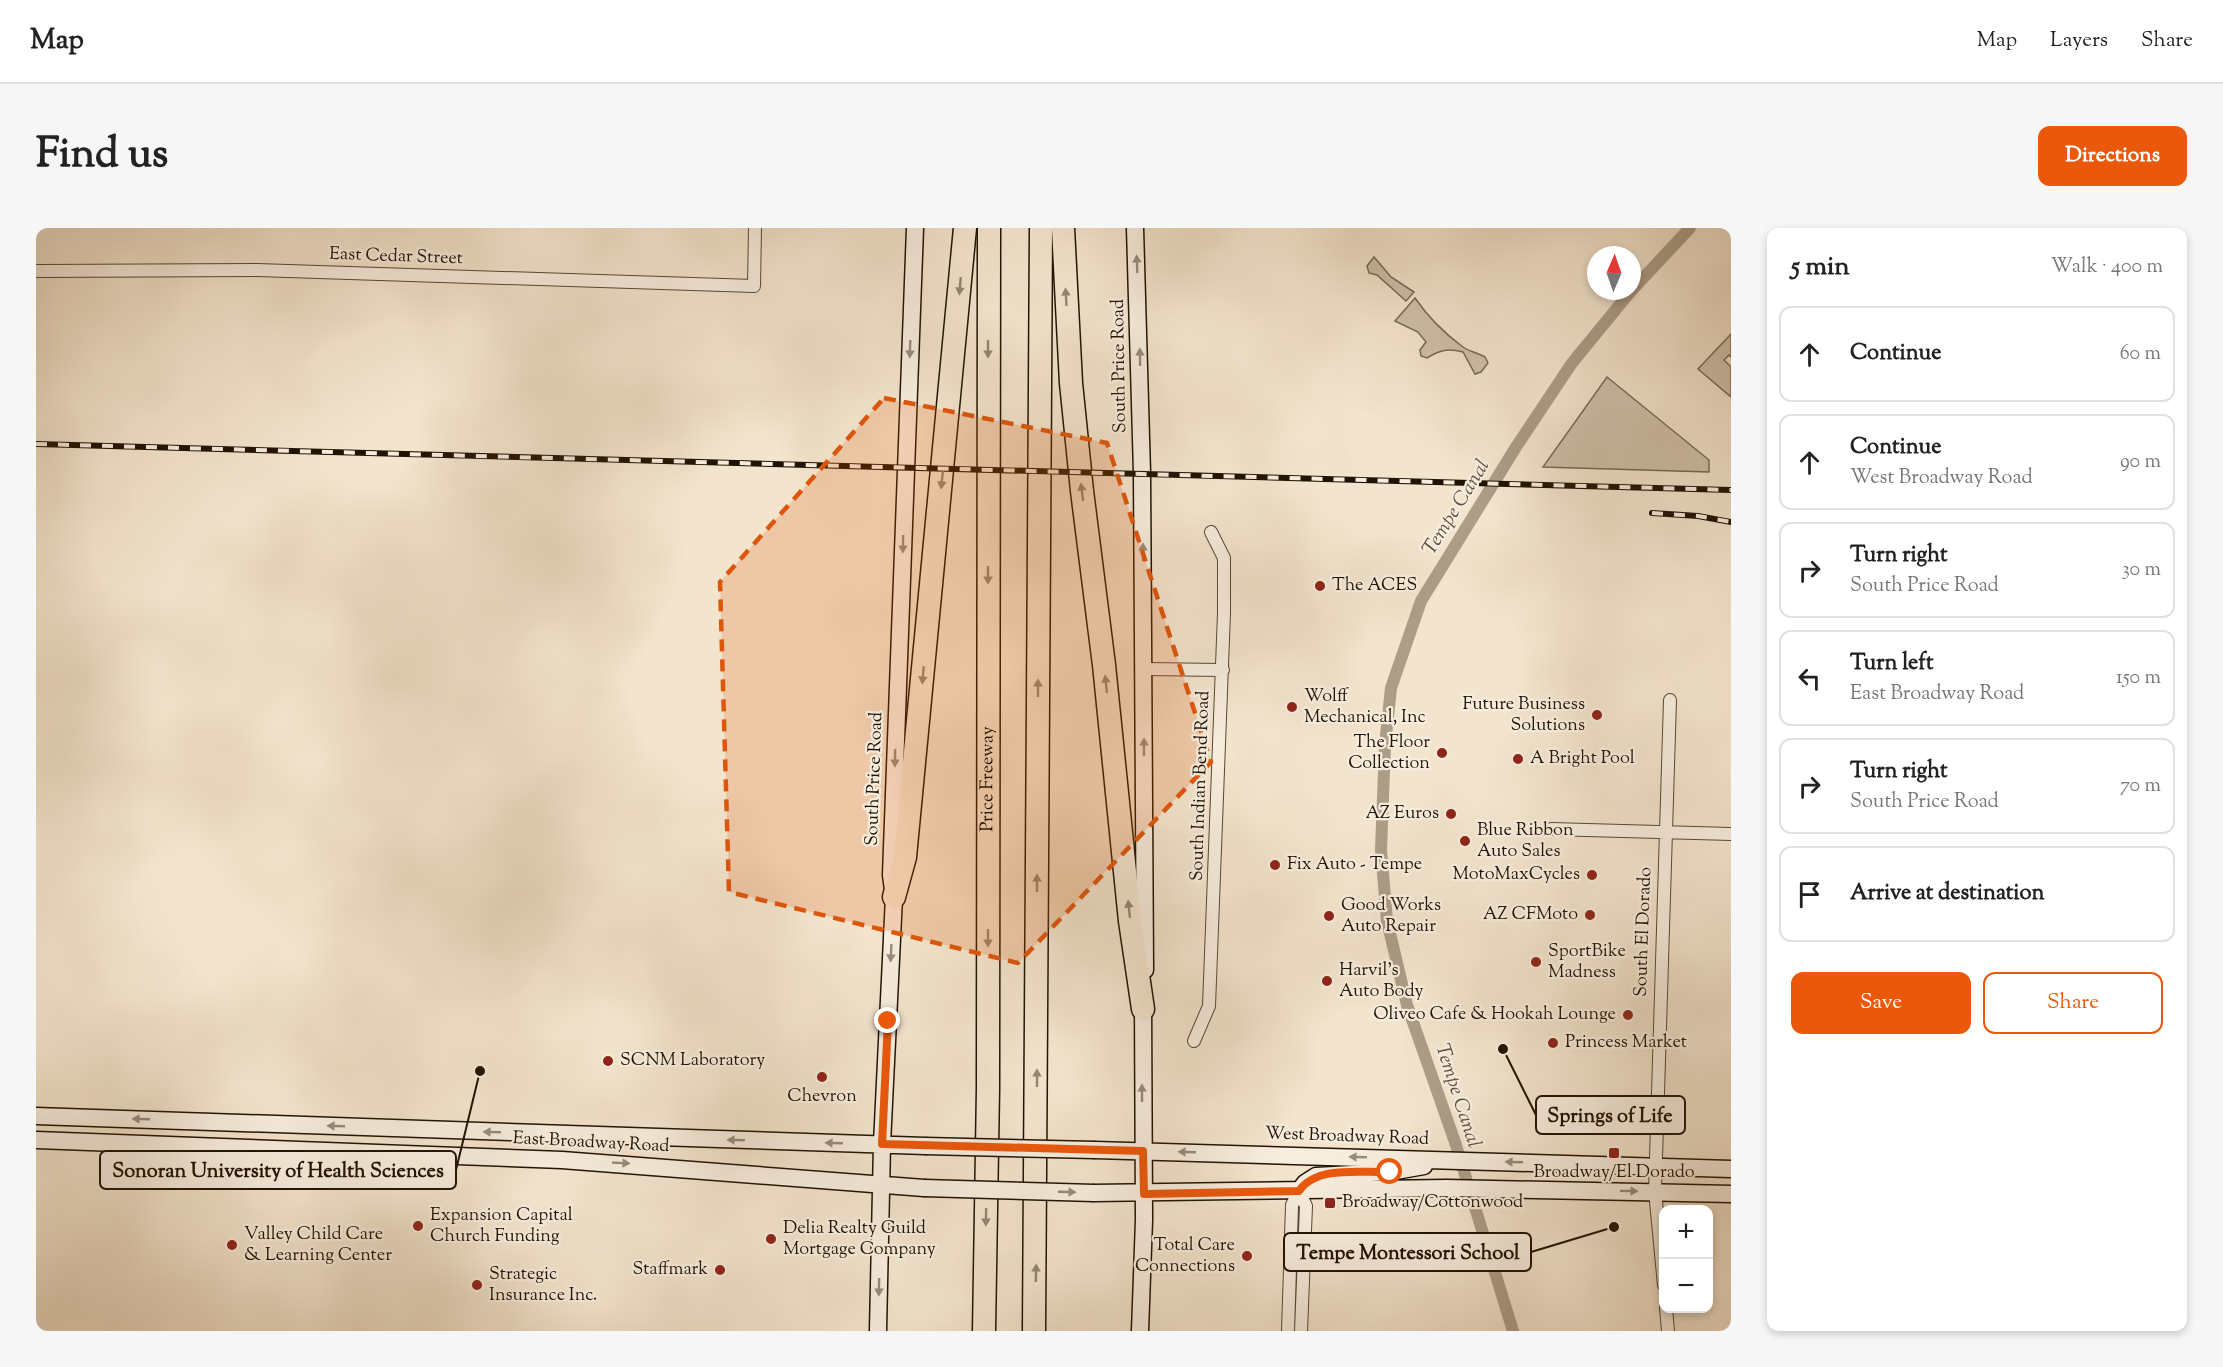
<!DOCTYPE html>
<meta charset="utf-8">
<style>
:root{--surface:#fff;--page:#f6f6f6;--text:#222;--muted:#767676;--line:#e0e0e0;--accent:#ea580c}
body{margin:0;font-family:"Sorts Mill Goudy",serif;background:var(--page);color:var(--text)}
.controls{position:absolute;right:18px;bottom:18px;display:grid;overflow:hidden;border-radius:12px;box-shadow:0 3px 9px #0003}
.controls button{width:54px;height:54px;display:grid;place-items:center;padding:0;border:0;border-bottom:2px solid var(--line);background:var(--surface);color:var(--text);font:30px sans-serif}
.compass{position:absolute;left:1551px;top:18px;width:54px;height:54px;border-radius:50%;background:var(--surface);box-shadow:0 3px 9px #0003;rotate:2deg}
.stop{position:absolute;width:18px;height:18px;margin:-14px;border:4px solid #ea580c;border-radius:50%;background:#fff}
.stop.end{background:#ea580c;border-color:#fff;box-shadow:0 2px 6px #0008}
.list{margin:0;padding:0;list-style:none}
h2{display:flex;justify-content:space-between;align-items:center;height:78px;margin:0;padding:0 24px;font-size:26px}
h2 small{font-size:20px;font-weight:400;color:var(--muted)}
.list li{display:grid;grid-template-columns:39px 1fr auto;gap:18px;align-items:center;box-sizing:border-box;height:96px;margin:0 12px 12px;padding:0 12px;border:2px solid var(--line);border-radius:12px}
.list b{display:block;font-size:22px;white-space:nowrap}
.list p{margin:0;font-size:20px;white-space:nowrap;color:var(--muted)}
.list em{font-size:20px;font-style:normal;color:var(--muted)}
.actions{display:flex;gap:12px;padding:18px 24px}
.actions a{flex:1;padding:14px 0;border:2px solid var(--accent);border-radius:12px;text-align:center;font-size:21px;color:var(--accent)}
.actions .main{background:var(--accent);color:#fff}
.icon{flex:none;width:33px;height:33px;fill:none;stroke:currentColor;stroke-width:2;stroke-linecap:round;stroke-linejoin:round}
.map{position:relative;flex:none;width:1695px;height:1103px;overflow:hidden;border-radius:12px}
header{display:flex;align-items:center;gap:36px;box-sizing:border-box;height:84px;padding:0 30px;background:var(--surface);border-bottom:2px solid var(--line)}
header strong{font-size:28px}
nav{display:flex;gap:33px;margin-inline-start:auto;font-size:21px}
.intro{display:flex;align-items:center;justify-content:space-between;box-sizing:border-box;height:144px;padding:0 36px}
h1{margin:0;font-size:42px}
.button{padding:15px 27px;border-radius:12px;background:var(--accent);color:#fff;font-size:21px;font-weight:700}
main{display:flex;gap:36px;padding:0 36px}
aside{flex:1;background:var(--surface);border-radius:12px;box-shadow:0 3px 9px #0003}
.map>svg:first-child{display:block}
</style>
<header>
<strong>Map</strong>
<nav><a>Map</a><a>Layers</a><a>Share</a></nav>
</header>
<div class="intro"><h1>Find us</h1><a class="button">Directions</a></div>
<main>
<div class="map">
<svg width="1695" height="1103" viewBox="0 0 1695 1103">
<rect width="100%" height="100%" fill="#f3e4cd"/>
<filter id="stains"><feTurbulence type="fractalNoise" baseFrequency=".00333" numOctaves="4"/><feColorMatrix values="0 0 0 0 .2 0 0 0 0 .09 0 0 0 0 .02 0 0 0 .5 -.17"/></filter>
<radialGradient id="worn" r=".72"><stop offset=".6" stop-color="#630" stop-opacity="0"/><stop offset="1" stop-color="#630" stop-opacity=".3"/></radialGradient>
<path fill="#cfc0aa" stroke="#786a56" stroke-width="1.5" d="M1338 29 1355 49 1378 64 1370 73 1341 47 1333 45 1331 38Z
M1379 70C1392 89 1408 105 1427 119 1432 123 1442 125 1449 129L1452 135 1445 144 1439 146 1427 124C1412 120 1404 122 1391 130L1385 128 1384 122 1390 114 1382 104 1359 93Z
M1695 106V129L1693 127 1688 132 1695 139V169L1662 141Z
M1571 149 1673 232V244L1507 239Z"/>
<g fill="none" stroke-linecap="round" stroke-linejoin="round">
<path stroke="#ac9d88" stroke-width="12" d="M1596 62 1654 0
M1477 1103 1419 914 1371 777 1351 693 1345 622 1349 517 1355 460 1385 373 1480 219 1536 135 1595 63"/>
<g stroke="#564735" stroke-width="14">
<path id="minor" d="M0 43 221 42 718 58 719 0
M1108 441 1187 442
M1515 601 1695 606
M1158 813 1173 778 1188 385V330L1175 304
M1263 963 1270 978 1265 1103
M1628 1057 1619 963 1634 472
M1630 1080 1632 1103
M1252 1103 1256 977 1263 963"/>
</g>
<g stroke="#211302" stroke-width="19">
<path id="secondary" d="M1099 0 1106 245 1109 742
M0 888 889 918
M0 912 526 932 888 960
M1059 922 1695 941
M1263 963 1269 955 1280 948 1354 944 1388 938
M1058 965 1411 960 1695 966
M842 1103 846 916 858 669 855 647 879 0
M1104 1103 1108 992 1107 771"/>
</g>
<g stroke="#211302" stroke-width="25">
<g id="motorway">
<path d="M1027 0 1035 155 1046 263 1068 437 1094 693 1107 781"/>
<path d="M858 669 869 629 929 0"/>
<path id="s1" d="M948 1103 952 860 953 0"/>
<path d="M998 1103 1005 0"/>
</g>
</g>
<use href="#minor" stroke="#f7edde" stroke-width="12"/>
<use href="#secondary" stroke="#f7edde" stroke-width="16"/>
<use href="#motorway" stroke="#f3e4cd" stroke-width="22"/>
<g stroke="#211302" stroke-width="6">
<path id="rail" d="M0 216 1695 262
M1616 285 1662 288 1695 294"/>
</g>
<use href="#rail" stroke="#f7edde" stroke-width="4" stroke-dasharray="11" stroke-linecap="butt"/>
<g stroke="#211302" stroke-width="19" stroke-linecap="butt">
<path id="secondary-bridge" d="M889 918 1059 922
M888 960 1058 965"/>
</g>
<use href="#secondary-bridge" stroke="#f7edde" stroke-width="16"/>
</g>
<defs><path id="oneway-solid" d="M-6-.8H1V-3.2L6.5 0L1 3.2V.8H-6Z" transform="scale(1.5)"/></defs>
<g fill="#978b7b">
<use href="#oneway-solid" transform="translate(1101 36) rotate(-92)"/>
<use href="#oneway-solid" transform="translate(874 121) rotate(92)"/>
<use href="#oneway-solid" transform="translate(1104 129) rotate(-91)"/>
<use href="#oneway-solid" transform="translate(867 316) rotate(91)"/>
<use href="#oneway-solid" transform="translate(1107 324) rotate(-90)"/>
<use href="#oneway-solid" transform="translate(1108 519) rotate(-90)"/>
<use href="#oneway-solid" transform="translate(859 530) rotate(91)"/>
<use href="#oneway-solid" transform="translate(855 725) rotate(93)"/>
<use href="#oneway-solid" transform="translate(1106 865) rotate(-90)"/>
<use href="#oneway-solid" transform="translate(105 891) rotate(-178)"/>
<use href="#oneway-solid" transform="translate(300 898) rotate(-178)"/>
<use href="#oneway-solid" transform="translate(456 904) rotate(-178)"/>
<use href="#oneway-solid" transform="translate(700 912) rotate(-178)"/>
<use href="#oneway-solid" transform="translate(798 915) rotate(-178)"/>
<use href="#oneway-solid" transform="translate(1151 924) rotate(-178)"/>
<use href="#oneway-solid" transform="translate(1322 929) rotate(-178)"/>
<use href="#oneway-solid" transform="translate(1478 934) rotate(-178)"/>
<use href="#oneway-solid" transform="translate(585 935) rotate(3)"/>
<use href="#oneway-solid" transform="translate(1593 963) rotate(1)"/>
<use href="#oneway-solid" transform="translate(1031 964) rotate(2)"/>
<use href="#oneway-solid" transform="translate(843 1059) rotate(91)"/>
</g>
<g fill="#948672">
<use href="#oneway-solid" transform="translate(924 58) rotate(95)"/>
<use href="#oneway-solid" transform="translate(1030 69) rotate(-93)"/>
<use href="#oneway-solid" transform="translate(952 121) rotate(90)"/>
<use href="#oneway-solid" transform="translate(906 252) rotate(96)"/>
<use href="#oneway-solid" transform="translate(1046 264) rotate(-97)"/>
<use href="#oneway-solid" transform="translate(952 347) rotate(90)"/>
<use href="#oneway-solid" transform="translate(887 447) rotate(95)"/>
<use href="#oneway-solid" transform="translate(1070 456) rotate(-96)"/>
<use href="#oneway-solid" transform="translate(1002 460) rotate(-90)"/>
<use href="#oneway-solid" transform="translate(1001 655) rotate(-90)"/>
<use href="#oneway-solid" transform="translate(1093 681) rotate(-96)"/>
<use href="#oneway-solid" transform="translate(952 710) rotate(90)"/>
<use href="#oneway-solid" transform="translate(1001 850) rotate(-90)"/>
<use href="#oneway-solid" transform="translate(950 989) rotate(91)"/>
<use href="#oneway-solid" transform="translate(1000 1045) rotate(-89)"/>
</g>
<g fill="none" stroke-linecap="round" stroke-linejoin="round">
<path stroke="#ea580c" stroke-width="8" d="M852 793 846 916 1107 923 1108 966 1263 963C1281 937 1325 945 1354 944"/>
</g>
<path fill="#de560c" fill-opacity="0.2" stroke="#de560c" stroke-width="4.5" stroke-dasharray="12 8" stroke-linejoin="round" d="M848 170 1071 215 1175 534 982 735 693 664 684 354Z"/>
<g fill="#8f2418" stroke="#f7edde" stroke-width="2">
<circle cx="1284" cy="358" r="6"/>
<circle cx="1256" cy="479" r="6"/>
<circle cx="1561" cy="487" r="6"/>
<circle cx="1406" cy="525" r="6"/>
<circle cx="1482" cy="531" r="6"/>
<circle cx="1415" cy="586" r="6"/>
<circle cx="1429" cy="613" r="6"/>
<circle cx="1239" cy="637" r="6"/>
<circle cx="1556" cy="647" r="6"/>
<circle cx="1554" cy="687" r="6"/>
<circle cx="1293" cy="688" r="6"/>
<circle cx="1500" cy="734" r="6"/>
<circle cx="1291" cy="753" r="6"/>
<circle cx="1592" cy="787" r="6"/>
<circle cx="1517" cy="815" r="6"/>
<circle cx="572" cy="833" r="6"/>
<circle cx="786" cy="849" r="6"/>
<rect x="1572" y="919" width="12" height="12" rx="3"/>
<rect x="1288" y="969" width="12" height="12" rx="3"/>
<circle cx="382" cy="998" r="6"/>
<circle cx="735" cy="1011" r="6"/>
<circle cx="196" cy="1017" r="6"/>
<circle cx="1211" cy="1028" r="6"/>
<circle cx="684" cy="1042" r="6"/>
<circle cx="441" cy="1057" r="6"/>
</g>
<g text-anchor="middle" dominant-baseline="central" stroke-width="4.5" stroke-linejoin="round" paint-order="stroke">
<g font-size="18" fill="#211302" stroke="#f7edde">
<text transform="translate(360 29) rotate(2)">East Cedar Street</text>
<text transform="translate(1084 138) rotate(-91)">South Price Road</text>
<text transform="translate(839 551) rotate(-88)">South Price Road</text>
<text stroke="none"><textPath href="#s1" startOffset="552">Price Freeway</textPath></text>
<text transform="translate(1165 558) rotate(-88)">South Indian Bend Road</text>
<text transform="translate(1608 704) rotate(-88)">South El Dorado</text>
<text transform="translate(1311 909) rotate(2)">West Broadway Road</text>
<text transform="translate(555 915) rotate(3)">East Broadway Road</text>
</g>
<g font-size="18" fill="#211302" stroke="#f7edde" text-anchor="start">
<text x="1296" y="358">The ACES</text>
<text x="1268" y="469">Wolff<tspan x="1268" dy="21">Mechanical, Inc</tspan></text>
<text x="1549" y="477" text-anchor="end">Future Business<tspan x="1549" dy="21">Solutions</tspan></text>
<text x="1394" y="515" text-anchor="end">The Floor<tspan x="1394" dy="21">Collection</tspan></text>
<text x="1494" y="531">A Bright Pool</text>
<text x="1403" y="586" text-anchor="end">AZ Euros</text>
<text x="1441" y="603">Blue Ribbon<tspan x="1441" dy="21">Auto Sales</tspan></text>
<text x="1251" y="637">Fix Auto - Tempe</text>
<text x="1544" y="647" text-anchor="end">MotoMaxCycles</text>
<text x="1305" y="678">Good Works<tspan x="1305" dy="21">Auto Repair</tspan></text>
<text x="1542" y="687" text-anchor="end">AZ CFMoto</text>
<text x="1512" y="724">SportBike<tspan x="1512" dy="21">Madness</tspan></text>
<text x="1303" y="743">Harvil's<tspan x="1303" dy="21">Auto Body</tspan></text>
<text x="1580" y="787" text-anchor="end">Oliveo Cafe &amp; Hookah Lounge</text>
<text x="1529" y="815">Princess Market</text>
<text x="584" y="833">SCNM Laboratory</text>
<text x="786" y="869" text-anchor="middle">Chevron</text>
<text x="1578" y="945" text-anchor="middle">Broadway/El Dorado</text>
<text x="1306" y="975">Broadway/Cottonwood</text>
<text x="394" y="988">Expansion Capital<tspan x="394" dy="21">Church Funding</tspan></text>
<text x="747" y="1001">Delia Realty Guild<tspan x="747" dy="21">Mortgage Company</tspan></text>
<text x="208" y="1007">Valley Child Care<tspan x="208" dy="21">&amp; Learning Center</tspan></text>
<text x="1199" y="1018" text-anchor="end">Total Care<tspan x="1199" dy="21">Connections</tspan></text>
<text x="672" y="1042" text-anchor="end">Staffmark</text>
<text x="453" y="1047">Strategic<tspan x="453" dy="21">Insurance Inc.</tspan></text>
</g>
<g font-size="20" font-style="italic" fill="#60513e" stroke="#f7edde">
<text transform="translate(1421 280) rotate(-58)">Tempe Canal</text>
<text transform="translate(1421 868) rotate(72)">Tempe Canal</text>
</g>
</g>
<path fill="none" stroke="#211302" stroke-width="2" d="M1467 821L1500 887M444 843L420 942M1578 999L1495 1024"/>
<g fill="#211302" stroke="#f7edde" stroke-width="2">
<circle cx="1467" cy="821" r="6"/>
<circle cx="444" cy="843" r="6"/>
<circle cx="1578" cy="999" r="6"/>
</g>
<g fill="#f7edde" stroke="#211302" stroke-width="2">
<rect x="1500" y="868" width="149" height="38" rx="6"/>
<rect x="64" y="923" width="356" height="38" rx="6"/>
<rect x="1248" y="1005" width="247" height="38" rx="6"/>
</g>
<g font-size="20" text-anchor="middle" font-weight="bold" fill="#211302">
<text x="1574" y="894">Springs of Life</text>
<text x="242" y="949">Sonoran University of Health Sciences</text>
<text x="1372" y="1031">Tempe Montessori School</text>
</g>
<rect width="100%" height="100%" filter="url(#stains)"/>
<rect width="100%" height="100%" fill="url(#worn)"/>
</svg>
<div class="controls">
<button>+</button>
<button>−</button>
</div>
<svg class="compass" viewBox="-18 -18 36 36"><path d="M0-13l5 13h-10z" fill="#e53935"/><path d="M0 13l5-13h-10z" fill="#767676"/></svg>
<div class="stop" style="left:1354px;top:944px"></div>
<div class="stop end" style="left:852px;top:793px"></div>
</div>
<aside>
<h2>5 min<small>Walk · 400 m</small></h2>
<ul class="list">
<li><svg class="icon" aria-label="ahead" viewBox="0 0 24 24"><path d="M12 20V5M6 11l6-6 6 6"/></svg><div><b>Continue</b></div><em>60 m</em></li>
<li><svg class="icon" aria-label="ahead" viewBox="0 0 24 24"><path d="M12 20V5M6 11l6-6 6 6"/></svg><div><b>Continue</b><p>West Broadway Road</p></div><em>90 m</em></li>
<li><svg class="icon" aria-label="right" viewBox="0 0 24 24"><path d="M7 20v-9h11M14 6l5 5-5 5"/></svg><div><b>Turn right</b><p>South Price Road</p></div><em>30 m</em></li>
<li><svg class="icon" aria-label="left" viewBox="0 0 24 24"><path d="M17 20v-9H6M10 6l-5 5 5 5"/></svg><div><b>Turn left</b><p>East Broadway Road</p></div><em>150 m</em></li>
<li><svg class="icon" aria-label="right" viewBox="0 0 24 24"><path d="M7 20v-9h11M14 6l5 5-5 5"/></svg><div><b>Turn right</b><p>South Price Road</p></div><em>70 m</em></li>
<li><svg class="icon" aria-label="arrive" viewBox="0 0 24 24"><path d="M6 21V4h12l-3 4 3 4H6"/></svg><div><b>Arrive at destination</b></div></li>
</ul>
<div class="actions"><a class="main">Save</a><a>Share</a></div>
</aside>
</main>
